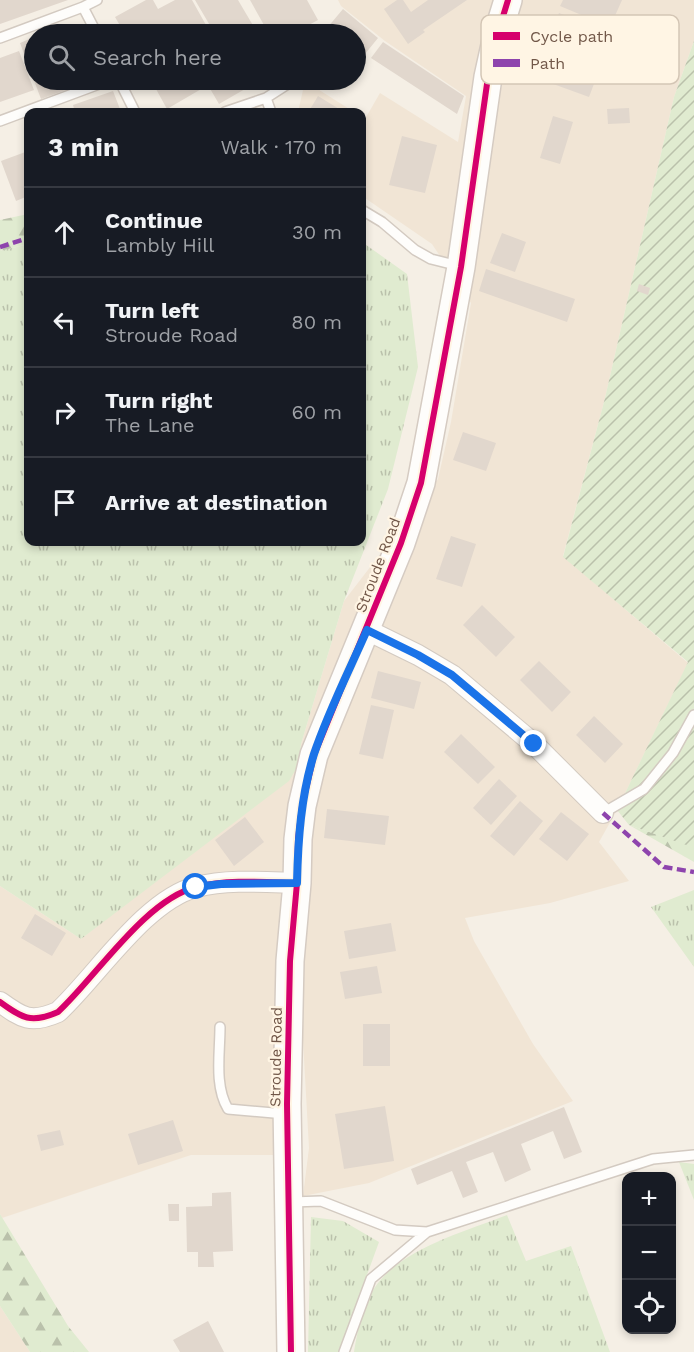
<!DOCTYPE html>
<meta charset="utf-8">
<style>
:root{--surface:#171b24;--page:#20242c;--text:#f1f3f6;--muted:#9ea1a6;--line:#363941}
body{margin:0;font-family:"Work Sans",sans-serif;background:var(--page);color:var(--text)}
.controls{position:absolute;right:18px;bottom:18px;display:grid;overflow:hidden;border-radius:12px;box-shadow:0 3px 9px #0003}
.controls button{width:54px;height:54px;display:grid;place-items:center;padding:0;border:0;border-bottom:2px solid var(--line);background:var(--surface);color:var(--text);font:30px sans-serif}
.stop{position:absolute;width:18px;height:18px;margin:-14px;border:4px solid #1a73e8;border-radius:50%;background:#fff}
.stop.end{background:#1a73e8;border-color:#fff;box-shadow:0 2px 6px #0008}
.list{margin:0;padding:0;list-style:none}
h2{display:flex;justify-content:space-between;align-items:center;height:78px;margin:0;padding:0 24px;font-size:26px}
h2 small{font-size:20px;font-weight:400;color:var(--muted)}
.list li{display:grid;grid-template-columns:39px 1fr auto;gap:18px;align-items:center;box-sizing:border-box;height:90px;padding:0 24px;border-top:2px solid var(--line)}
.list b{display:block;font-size:22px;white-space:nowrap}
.list p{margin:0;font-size:20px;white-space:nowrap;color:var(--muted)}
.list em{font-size:20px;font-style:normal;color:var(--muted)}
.icon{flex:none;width:33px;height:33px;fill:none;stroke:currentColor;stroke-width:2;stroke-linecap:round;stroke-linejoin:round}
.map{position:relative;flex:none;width:694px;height:1352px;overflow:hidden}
.search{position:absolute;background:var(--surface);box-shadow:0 3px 9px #0003;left:24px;top:24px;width:342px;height:66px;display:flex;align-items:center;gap:15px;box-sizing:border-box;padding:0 21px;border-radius:33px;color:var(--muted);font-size:22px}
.panel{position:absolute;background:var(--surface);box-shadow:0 3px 9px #0003;left:24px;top:108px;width:342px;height:438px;border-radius:12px}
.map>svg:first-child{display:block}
</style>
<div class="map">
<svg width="694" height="1352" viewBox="0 0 694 1352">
<defs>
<pattern id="grass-tufts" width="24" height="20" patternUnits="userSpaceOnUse" patternTransform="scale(1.5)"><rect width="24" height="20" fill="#e0ebd0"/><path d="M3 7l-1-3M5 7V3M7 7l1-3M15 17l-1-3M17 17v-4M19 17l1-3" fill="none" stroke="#bac1ab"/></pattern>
<pattern id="forest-firs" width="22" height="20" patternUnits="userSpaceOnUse" patternTransform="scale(1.5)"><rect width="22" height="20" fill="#e0ebd0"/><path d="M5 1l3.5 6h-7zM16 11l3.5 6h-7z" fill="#bac1ab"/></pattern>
<pattern id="garden-furrows" width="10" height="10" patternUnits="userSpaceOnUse" patternTransform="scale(1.5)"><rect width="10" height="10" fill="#e0ebd0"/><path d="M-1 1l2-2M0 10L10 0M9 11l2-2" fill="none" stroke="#bac1ab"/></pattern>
</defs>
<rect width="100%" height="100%" fill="#f5efe5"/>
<path fill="#f1e5d5" d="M338 0H694V41L674 97 605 398 563 556 688 663 617 810 599 842 629 881 550 903 465 918 474 941 533 1044 573 1101 369 1183 303 1196 309 1148 289 790 273 1155H191L2 1218 0 1214V886L81 939 299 764 301 744 344 601 438 479 451 422 471 303 432 244 362 196V117L365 119 380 93 458 142 466 96 385 41 341 6Z
M305 81 354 112H298Z
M0 1306 30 1352H0Z"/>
<path fill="url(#grass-tufts)" d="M362 242 407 274 418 367 388 489 344 601 301 744 299 764 289 781 81 939 0 886V251L28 244V542H362Z
M694 890V967L651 907Z
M679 1162 694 1164V1200Z
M507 1215 526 1261 571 1246 610 1352H354C358 1329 363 1302 378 1283 407 1247 464 1232 507 1215Z
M311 1217 343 1221 379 1242 339 1352H308Z"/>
<path fill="url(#forest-firs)" d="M28 214V244L0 251V220Z
M629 825 694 847V862Z
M0 1214 68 1326 89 1352H30L0 1306Z"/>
<path fill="url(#garden-furrows)" d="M694 41V847H692L629 825 617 810 688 662 563 557 605 398 674 97Z"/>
<path fill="#e1d7cd" d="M0 0H68L0 24Z
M146 0H153L158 9 175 0H192L211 34H125L115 17Z
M195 0H238L258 34H215Z
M250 0H307L318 20 292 34H269Z
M397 0H403L411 12 428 0H467L423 30 425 32 408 44 384 9Z
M563 0H622L610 27 560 6Z
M343 9 378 38 356 65V34H322Z
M559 13 610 33 600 61 548 41Z
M61 28 63 34H43Z
M34 37V80H80L82 84 41 99 20 43Z
M383 42 464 96 457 114 371 58Z
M545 47 600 68 589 97 534 77Z
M19 51 34 90 0 102V58Z
M151 80H198L203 88 167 109Z
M205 80H261L219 104Z
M113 91 120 109 109 112H75L73 105Z
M318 96 344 112H311L309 111Z
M629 108 630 123 608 124 607 109Z
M553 116 573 122 560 164 540 158Z
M402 136 437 145 425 193 389 185Z
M28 151V196L16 201 1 161Z
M502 233 526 242 515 272 490 263Z
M486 269 575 299 567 322 479 291Z
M639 284 650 288 648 295 637 291Z
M463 432 496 443 486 471 453 460Z
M451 536 476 544 462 587 436 579Z
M482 605 515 637 496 657 463 625Z
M539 661 571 692 552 712 520 680Z
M378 671 421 682 414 709 371 698Z
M371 705 394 710 383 759 359 754Z
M594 716 623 744 605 763 576 735Z
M461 734 495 767 478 784 444 752Z
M499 779 517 796 491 825 473 808Z
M520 801 543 821 514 856 490 836Z
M327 809 389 816 385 845 324 838Z
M561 812 589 834 567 861 539 839Z
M245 817 264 842 234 866 215 840Z
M35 914 66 933 52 956 21 938Z
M391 923 396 951 349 959 344 931Z
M377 966 382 993 345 999 340 972Z
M363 1024H390V1066H363Z
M385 1106 394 1161 344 1169 335 1114Z
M564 1107 582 1152 564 1159 553 1131 521 1144 531 1170 505 1182 493 1152 466 1162 478 1192 463 1198 452 1171 417 1185 411 1169Z
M173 1120 183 1151 138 1165 128 1134Z
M60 1130 64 1145 41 1151 37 1135Z
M231 1192 233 1251 213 1252 214 1267H198V1252H187L186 1207 212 1206V1193Z
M168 1204H179V1221H169Z
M208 1321 224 1352H180L173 1340Z"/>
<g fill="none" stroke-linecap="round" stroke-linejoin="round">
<g stroke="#d3cac1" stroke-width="12">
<path id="lane" d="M83 7 97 0
M0 38 83 7 97 34
M119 80 135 112
M266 98 271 112
M225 112 266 98 294 80
M0 121 110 80
M362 210 382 222 415 250 431 259 459 266
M603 813 644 789 673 753 694 715
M220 1027C220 1053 214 1086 228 1109L285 1114
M292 1202 321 1201 395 1230 427 1232 653 1159 694 1155
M344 1352 371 1279 427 1232"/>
</g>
<g stroke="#d3cac1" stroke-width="22">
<path id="street" d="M367 630 418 655 452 675 534 744 603 813
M0 1002C22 1018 31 1024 58 1012 96 977 145 900 196 887 228 879 264 882 297 883"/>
</g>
<g stroke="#d5cbc2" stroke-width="30">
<path id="secondary" d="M291 1352 287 1104 290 961 297 883 298 839 302 806 314 755 401 543 421 483 461 267 488 77 497 36 508 0"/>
</g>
<use href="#lane" stroke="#fefdfb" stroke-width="9"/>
<use href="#street" stroke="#fefdfb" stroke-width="20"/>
<use href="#secondary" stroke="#fefdfb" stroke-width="27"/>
<path stroke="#8e44ad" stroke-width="4.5" stroke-dasharray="9 4.5" stroke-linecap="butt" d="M0 247 28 238
M603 813 664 867 694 872"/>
<g stroke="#fff5e4" stroke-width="10">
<path id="cycleway" d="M0 1002C22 1018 31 1024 58 1012 96 977 145 900 196 887 228 879 264 882 297 883
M291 1352 287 1104 290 961 297 883 298 839 302 806 314 755 401 543 421 483 461 267 488 77 497 36 508 0"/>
</g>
<use href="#cycleway" stroke="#d6006c" stroke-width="6"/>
</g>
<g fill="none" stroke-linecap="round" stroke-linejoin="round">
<path stroke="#1a73e8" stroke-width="8" d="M196 887 221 884 297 883C298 839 301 796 314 754 328 712 349 671 367 630L418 655 452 675 534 744"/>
</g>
<g text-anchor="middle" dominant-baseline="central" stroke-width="4.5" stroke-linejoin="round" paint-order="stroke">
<g font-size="15" fill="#715748" stroke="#fff5e4">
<text transform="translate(378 565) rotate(-69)">Stroude Road</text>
<text transform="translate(276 1057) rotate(-89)">Stroude Road</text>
</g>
</g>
<rect x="481" y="15" width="198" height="69" rx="9" fill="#fff5e4" stroke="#d4c6b5" stroke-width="1.5"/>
<rect x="493" y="32" width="27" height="8" fill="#d6006c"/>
<rect x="493" y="59" width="27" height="8" fill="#8e44ad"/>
<g font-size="16" fill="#715748">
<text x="530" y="42">Cycle path</text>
<text x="530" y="69">Path</text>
</g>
</svg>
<div class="controls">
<button>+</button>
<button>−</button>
<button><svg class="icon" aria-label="locate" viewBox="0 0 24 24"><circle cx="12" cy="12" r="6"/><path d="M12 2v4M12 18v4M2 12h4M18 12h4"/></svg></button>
</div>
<div class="stop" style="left:196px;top:887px"></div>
<div class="stop end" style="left:534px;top:744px"></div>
<div class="search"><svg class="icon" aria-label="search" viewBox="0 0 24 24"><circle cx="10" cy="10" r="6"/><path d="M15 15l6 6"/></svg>Search here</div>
<section class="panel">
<h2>3 min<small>Walk · 170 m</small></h2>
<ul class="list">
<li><svg class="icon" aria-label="ahead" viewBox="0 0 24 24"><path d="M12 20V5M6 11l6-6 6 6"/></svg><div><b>Continue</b><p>Lambly Hill</p></div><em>30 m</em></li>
<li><svg class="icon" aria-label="left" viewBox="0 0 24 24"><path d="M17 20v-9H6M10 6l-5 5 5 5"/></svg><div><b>Turn left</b><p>Stroude Road</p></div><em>80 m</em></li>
<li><svg class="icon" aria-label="right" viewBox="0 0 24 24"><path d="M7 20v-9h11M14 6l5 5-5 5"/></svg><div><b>Turn right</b><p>The Lane</p></div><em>60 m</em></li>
<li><svg class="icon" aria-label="arrive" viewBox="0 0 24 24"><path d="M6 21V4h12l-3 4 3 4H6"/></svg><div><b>Arrive at destination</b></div></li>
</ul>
</section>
</div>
